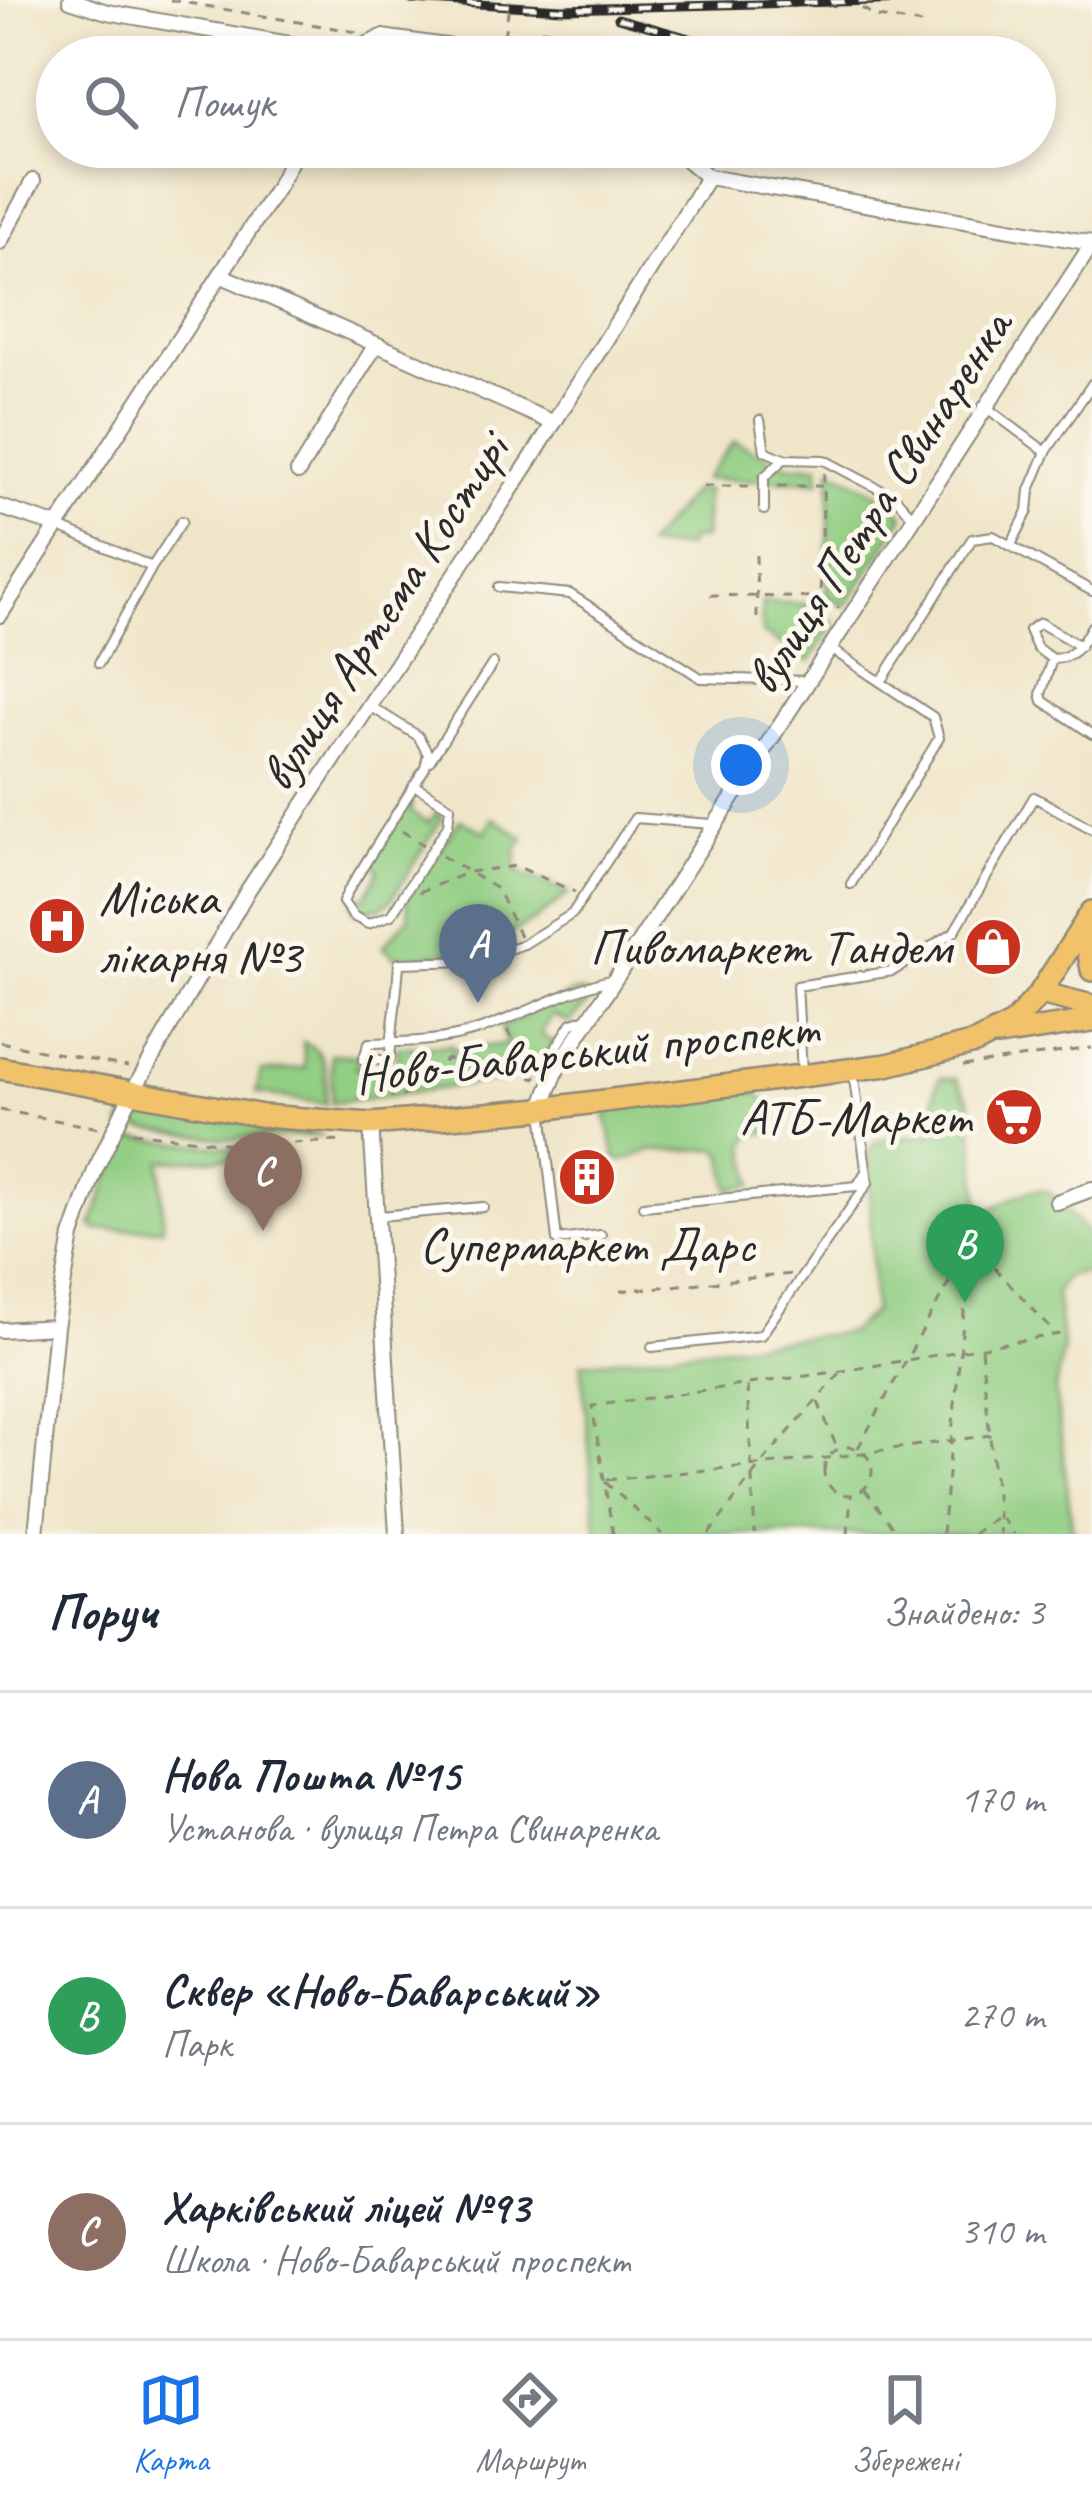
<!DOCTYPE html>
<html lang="uk">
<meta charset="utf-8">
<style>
:root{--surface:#fff;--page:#f2f2f3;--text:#1f2937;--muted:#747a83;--line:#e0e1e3;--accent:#1a73e8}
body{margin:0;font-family:Caveat,sans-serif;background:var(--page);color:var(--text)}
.you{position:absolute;left:741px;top:765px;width:42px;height:42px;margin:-30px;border:9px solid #fff;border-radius:50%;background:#1a73e8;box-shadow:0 0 0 18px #1a73e833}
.badge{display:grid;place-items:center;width:78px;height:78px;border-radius:50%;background:var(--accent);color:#fff;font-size:39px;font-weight:700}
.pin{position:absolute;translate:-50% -99px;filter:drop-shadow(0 3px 6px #0008)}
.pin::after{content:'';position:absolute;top:63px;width:42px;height:36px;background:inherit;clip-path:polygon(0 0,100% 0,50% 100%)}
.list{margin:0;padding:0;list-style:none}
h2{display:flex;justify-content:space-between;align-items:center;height:156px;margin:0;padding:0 48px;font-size:51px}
h2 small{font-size:39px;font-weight:400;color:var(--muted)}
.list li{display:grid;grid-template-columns:78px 1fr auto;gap:36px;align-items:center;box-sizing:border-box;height:216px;padding:0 48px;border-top:3px solid var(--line)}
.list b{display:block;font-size:45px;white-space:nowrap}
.list p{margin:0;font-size:39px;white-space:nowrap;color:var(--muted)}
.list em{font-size:39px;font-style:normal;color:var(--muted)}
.icon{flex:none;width:66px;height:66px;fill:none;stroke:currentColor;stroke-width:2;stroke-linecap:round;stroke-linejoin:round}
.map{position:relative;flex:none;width:1092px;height:1534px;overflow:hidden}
.search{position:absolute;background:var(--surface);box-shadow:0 6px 18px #0003;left:36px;right:36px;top:36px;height:132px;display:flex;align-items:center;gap:30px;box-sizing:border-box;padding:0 42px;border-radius:66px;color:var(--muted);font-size:45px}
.sheet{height:804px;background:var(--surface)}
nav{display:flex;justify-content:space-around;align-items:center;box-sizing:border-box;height:168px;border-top:3px solid var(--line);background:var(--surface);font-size:33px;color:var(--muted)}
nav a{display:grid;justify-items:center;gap:6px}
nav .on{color:var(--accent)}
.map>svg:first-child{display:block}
</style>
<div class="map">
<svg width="1092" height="1534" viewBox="0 0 1092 1534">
<rect width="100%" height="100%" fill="#fbf7ec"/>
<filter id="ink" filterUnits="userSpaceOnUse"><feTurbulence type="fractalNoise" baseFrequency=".00833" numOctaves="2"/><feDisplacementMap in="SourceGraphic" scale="24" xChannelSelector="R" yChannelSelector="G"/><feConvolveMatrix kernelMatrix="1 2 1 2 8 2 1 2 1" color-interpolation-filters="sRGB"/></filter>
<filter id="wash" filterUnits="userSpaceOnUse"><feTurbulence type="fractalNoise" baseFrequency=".004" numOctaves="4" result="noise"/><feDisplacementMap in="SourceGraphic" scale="48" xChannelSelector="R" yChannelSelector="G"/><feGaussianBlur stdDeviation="2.7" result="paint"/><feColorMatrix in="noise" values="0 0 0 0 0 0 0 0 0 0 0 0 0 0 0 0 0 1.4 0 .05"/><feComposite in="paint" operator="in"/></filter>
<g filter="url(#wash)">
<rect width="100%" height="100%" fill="#efe5c8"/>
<path fill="#92ce83" stroke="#5e7c57" stroke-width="3" d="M734 441 786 465H819L820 481 704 479Z
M831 468 893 502 904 516 846 606 826 596Z
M694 490 706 491 704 538 689 540 688 547H645Z
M762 602 806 604 835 623 810 662 762 633Z
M408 803 413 805 410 811 428 823 436 813 442 818 392 899 382 907 355 912 352 902 367 895 379 871 372 860Z
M493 818 524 838 517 849 516 871 569 893C507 947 477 948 398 959L383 946 409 917 407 897 460 820 485 832Z
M575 992H583L591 1000 569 1023 552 1015 540 1034 555 1044 534 1076 332 1103 331 1054 359 1056 356 1067H396L398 1047 452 1045 453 1050 507 1044 501 1027Z
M303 1042C331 1052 325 1078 326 1104L256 1093 261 1072 305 1068Z
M940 1078 956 1079 970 1102 980 1205 989 1211C1053 1173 1045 1189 1092 1239L1087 1272 1065 1277 1056 1293 1063 1350 1055 1389 1073 1534H597L581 1363 850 1332 873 1312 869 1150 879 1140 930 1134C939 1115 929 1097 940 1078Z
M744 1087C763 1096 783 1108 774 1131L752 1135 746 1144 753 1185 730 1189 723 1153 717 1149 649 1151 623 1161 616 1158 606 1116 613 1103Z
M135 1101 323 1135 227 1139 121 1126Z
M123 1137 235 1148 233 1158 161 1161 163 1228 97 1230 92 1226Z"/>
</g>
<g filter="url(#ink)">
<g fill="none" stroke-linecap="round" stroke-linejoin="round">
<g stroke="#8d887a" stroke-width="12">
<path id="lane" d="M535 57 534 50 544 34 655 57
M987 408 1046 452
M760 420 765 451 784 459
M764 510V477L784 459 824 460 896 498 913 517
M59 527 152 567
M1011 545 1028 511 1030 490 1046 452 1092 384
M499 587 570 594 701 678 807 681
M1080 646 1040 623 1029 630 1037 648 1052 659C1075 658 1081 645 1092 626
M831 649 933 717 939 738 851 884
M1052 659 1041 694 1043 701 1092 734
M99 663 152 567 182 521
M881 682 972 539 993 536 1092 591
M370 706 418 736 428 754 425 768 348 891 343 902 353 916 368 924 391 915 448 825 450 807 414 785
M429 762 493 663
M614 979C565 990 521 1017 472 1032 438 1042 404 1042 369 1043L363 1060H390C392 1028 397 996 399 963L472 961 524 944 572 914 635 818 712 824
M558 1063 556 1048 572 1023 590 1017
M802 1072 797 986 893 971 954 932 1034 797 1092 829
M542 1110 557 1240 601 1235
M643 1206 857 1186 865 1173
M379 1216 483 1207
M652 1347 761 1335 868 1183 853 1071"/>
</g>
<g stroke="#8d887a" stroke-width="18">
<path id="street" d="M70 0 107 12 347 54
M347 54 382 37 460 48 484 57
M672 147 708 177
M708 177 1092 243
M0 242 33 181
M220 275 554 423
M298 472 375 346
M0 507 58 526
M0 615 278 186 298 147
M541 1109 558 1067 1092 244
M371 1124 397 1534
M1057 1202 1092 1189
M0 1330 56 1327
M36 1534 56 1327 72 1236 96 1168 132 1093 248 890 531 459 708 177"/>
</g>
<g stroke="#8d887a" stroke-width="26">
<path id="primary" d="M1084 925 1092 970
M1040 993 1092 1006
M998 1035 1092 1021
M0 1068 263 1116 371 1124 541 1109 887 1065 975 1043 1013 1024 1040 993 1092 912"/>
</g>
<path stroke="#8d887a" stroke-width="3" stroke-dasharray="9 9" stroke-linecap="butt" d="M170 0 357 32
M846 0 878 17 921 24
M501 57 504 36
M824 473 820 598 839 608
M704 486H750
M778 486H822
M756 555 757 618
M710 595 816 598
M402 831 424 845
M442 856 497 889 520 936
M419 892 469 872 516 866 575 892
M507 1030 537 1078
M0 1042 128 1067
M963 1066 1092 1048
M391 1074 392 1098
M402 1097 447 1059 536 1079
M0 1110 99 1128
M132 1132 241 1145 344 1141
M620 1291 792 1274
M981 1349 1000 1534
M747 1386 755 1534
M818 1402 837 1448
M824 1471a24 24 0 1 1 48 0a24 24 0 1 1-48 0Z
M858 1448 971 1242 1055 1333
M607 1480 827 1458 992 1435
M605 1482 662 1534
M865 1490 898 1534
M613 1534 592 1406 842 1371 1066 1333
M709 1534 760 1465 840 1373
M848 1534 851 1496
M942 1534 971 1243
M973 1534 999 1515 1014 1534"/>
<use href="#lane" stroke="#fff" stroke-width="8"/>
<use href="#street" stroke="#fff" stroke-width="14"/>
<use href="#primary" stroke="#f2c26a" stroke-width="21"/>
<g stroke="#2b2b2b" stroke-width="9">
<path id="rail" d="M411 0 562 9 914 0
M618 18 757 57"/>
</g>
<use href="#rail" stroke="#fbf7ec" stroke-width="4.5" stroke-dasharray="14" stroke-linecap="butt"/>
<path stroke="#8d887a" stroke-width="3" stroke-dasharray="9 9" stroke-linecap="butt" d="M504 36 510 0"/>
</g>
</g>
<defs>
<g id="hospital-disc" transform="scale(3)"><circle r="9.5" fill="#c8321e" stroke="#fbf7ec"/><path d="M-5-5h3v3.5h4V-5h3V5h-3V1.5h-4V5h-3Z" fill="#fff"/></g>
<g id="shop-disc" transform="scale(3)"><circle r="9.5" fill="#c8321e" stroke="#fbf7ec"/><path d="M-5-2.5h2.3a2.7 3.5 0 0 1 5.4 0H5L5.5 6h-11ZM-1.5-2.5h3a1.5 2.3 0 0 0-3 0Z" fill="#fff"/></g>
<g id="supermarket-disc" transform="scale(3)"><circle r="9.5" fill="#c8321e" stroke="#fbf7ec"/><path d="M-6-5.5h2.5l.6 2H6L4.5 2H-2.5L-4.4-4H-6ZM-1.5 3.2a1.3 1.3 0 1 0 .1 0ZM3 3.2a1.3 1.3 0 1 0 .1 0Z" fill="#fff"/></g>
<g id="building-disc" transform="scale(3)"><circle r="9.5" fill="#c8321e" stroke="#fbf7ec"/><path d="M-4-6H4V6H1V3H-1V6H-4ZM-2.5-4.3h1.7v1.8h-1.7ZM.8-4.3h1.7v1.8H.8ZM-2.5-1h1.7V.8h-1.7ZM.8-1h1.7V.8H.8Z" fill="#fff"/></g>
</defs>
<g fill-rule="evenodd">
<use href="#hospital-disc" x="57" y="926"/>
<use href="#shop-disc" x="993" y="947"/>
<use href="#supermarket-disc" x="1014" y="1117"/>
<use href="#building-disc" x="587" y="1177"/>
</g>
<g text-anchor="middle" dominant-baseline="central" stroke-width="10" stroke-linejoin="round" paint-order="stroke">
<g font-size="51" fill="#2b2b2b" stroke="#fbf7ec">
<text transform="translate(878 502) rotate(-57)">вулиця Петра Свинаренка</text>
<text transform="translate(384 612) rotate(-57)">вулиця Артема Костирі</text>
<text transform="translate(587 1051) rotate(-6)">Ново-Баварський проспект</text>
</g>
<g font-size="51" fill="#2b2b2b" stroke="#fbf7ec" text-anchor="end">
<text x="99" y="897" text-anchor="start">Міська<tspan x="99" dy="59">лікарня №3</tspan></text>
<text x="951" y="947">Пивомаркет Тандем</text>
<text x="972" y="1117">АТБ-Маркет</text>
<text x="587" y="1245" text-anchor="middle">Супермаркет Дарс</text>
</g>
</g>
</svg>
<div class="you"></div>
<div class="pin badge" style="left:478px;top:1003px;background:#5c6f8a">A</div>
<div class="pin badge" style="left:965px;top:1303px;background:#2e9e5b">B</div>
<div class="pin badge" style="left:263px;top:1231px;background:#8d6e63">C</div>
<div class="search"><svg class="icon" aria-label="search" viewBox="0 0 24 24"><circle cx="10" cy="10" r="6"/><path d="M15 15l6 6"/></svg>Пошук</div>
</div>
<section class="sheet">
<h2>Поруч<small>Знайдено: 3</small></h2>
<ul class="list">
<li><span class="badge" style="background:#5c6f8a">A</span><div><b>Нова Пошта №15</b><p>Установа · вулиця Петра Свинаренка</p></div><em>170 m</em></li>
<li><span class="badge" style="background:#2e9e5b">B</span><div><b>Сквер «Ново-Баварський»</b><p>Парк</p></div><em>270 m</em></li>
<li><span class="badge" style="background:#8d6e63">C</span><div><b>Харківський ліцей №93</b><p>Школа · Ново-Баварський проспект</p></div><em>310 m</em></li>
</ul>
</section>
<nav>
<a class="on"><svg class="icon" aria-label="map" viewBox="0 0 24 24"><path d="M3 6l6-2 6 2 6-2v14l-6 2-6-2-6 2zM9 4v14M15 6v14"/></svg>Карта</a>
<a><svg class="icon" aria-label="directions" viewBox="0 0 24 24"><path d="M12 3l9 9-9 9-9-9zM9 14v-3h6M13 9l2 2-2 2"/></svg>Маршрут</a>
<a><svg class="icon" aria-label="saved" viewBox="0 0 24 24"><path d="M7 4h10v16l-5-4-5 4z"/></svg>Збережені</a>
</nav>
